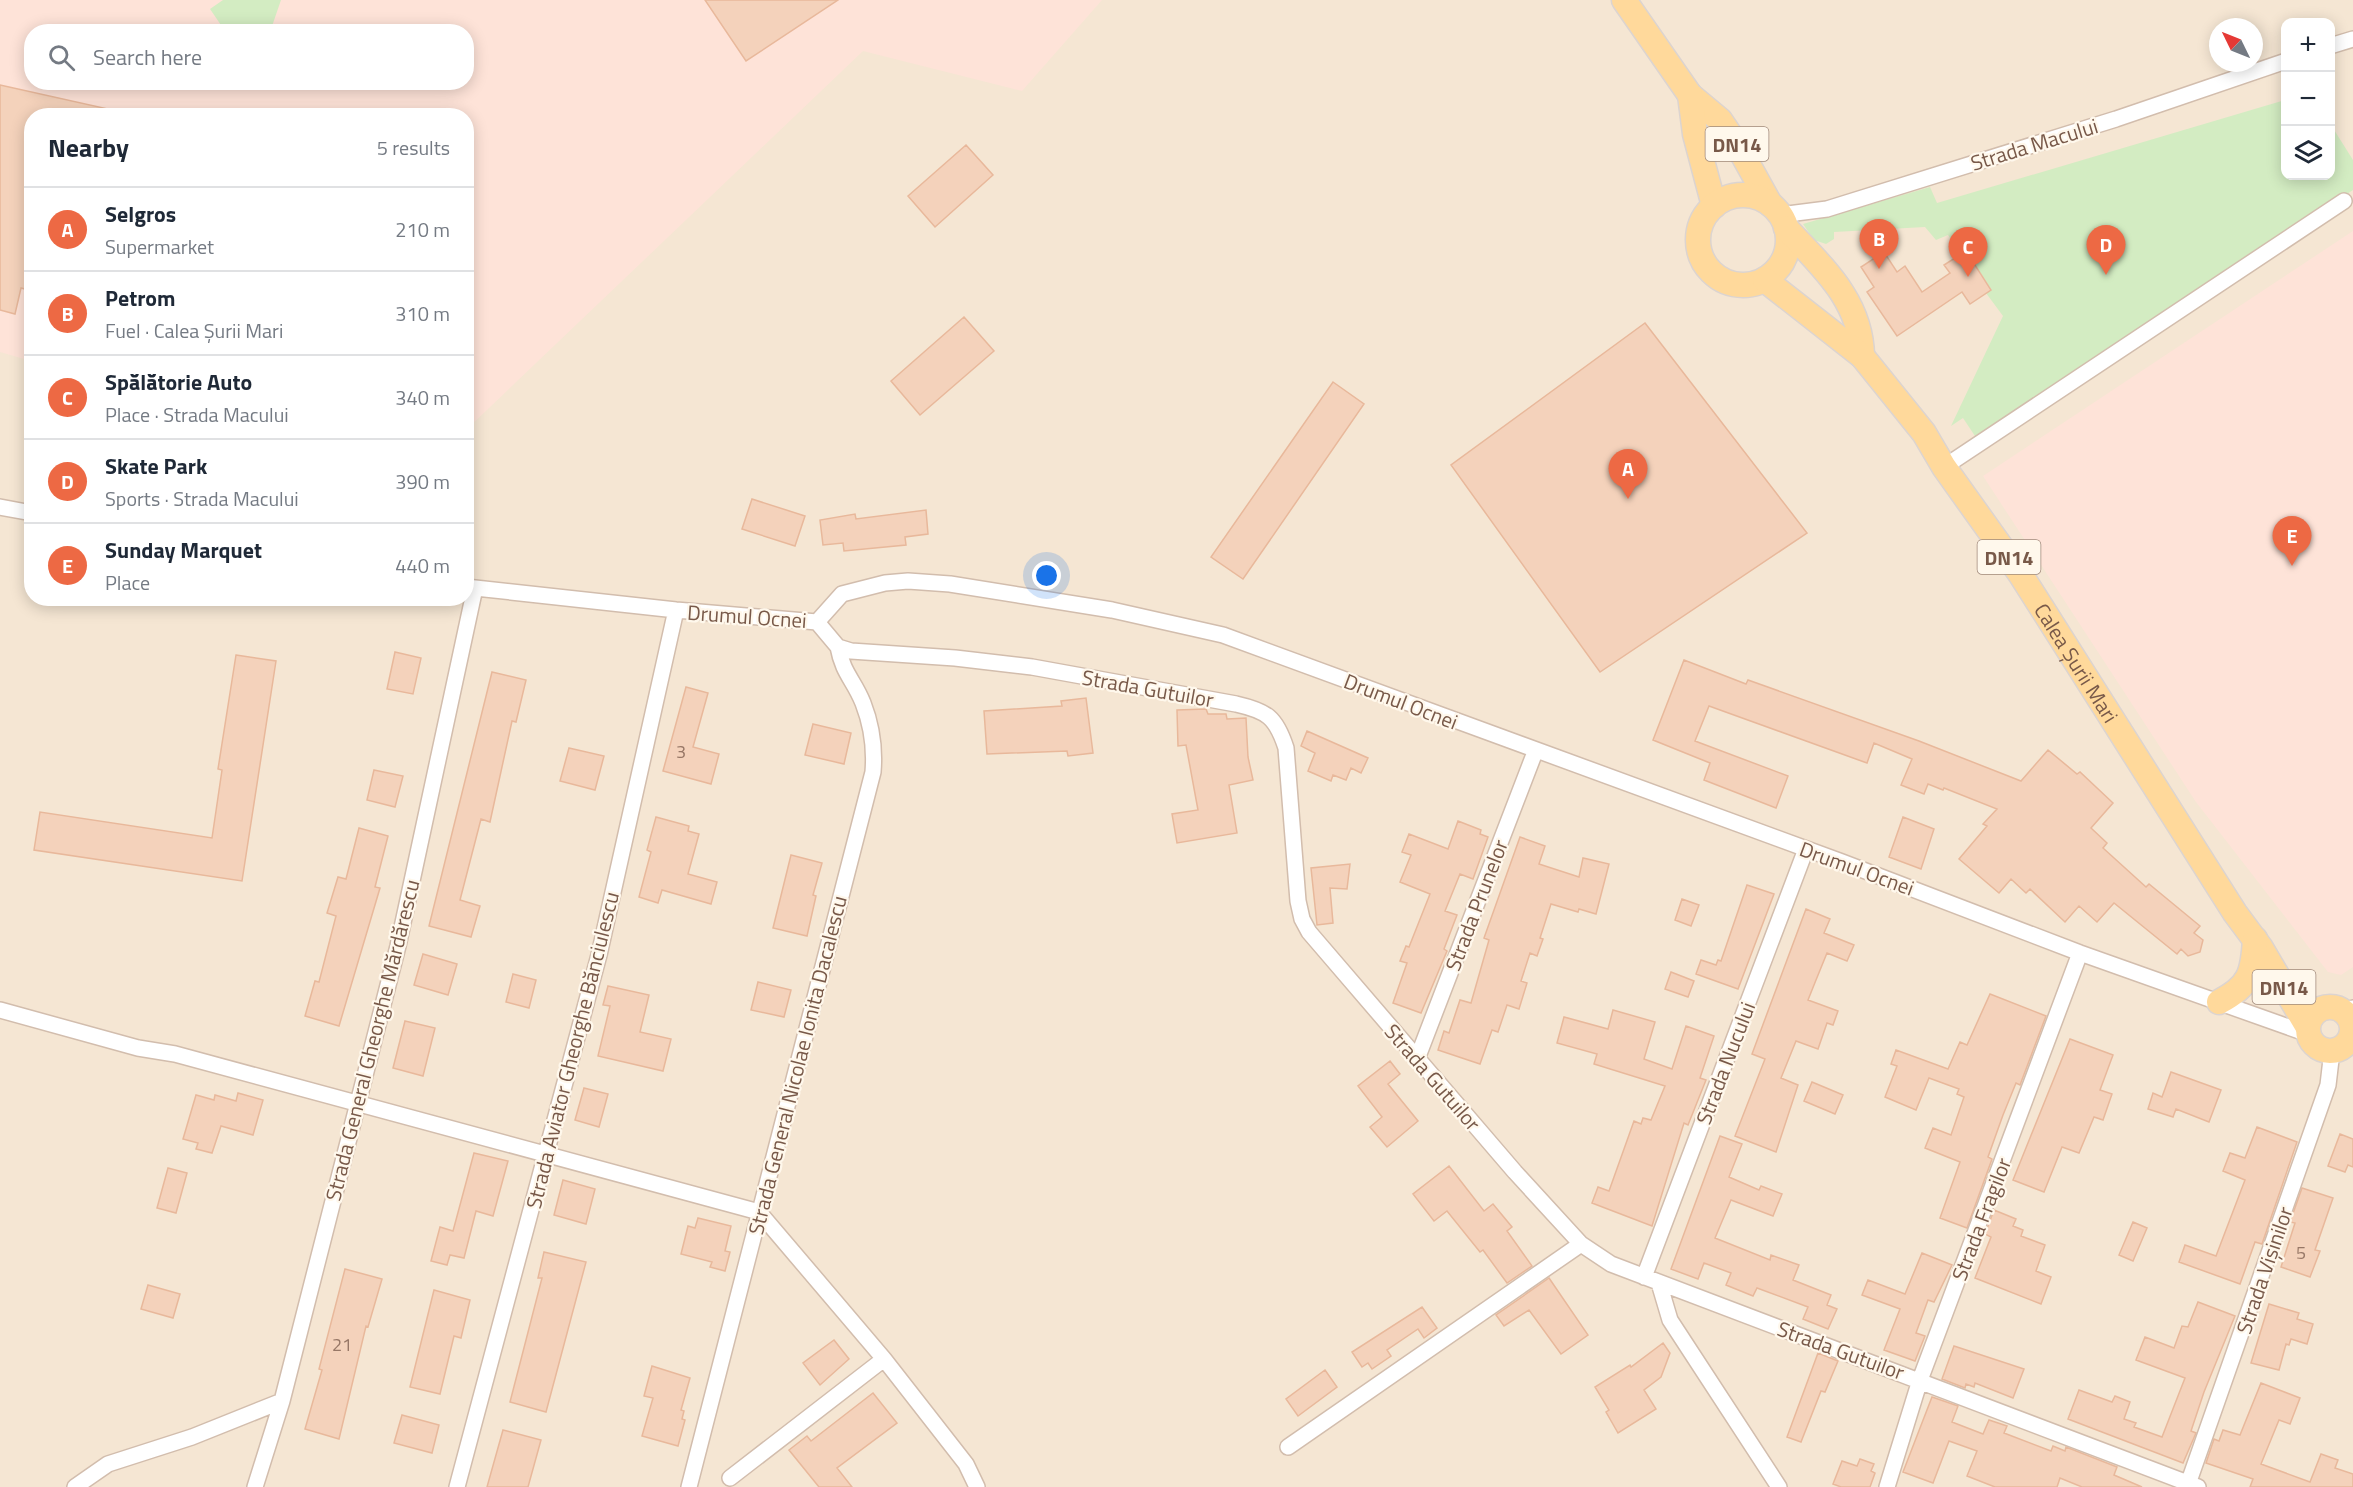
<!DOCTYPE html>
<meta charset="utf-8">
<style>
:root{--surface:#fff;--page:#f2f2f3;--text:#1f2937;--muted:#747a83;--line:#e0e1e3;--accent:#ed6944}
body{margin:0;font-family:"Titillium Web",sans-serif;background:var(--page);color:var(--text)}
.controls{position:absolute;right:18px;top:18px;display:grid;overflow:hidden;border-radius:12px;box-shadow:0 3px 15px #0003}
.controls button{width:54px;height:54px;display:grid;place-items:center;padding:0;border:0;border-bottom:2px solid var(--line);background:var(--surface);color:var(--text);font:30px sans-serif}
.compass{position:absolute;left:2209px;top:18px;width:54px;height:54px;border-radius:50%;background:var(--surface);box-shadow:0 3px 15px #0003;rotate:313deg}
.you{position:absolute;left:1047px;top:576px;width:21px;height:21px;margin:-15px;border:4px solid #fff;border-radius:50%;background:#1a73e8;box-shadow:0 0 0 9px #1a73e833}
.badge{display:grid;place-items:center;width:39px;height:39px;border-radius:50%;background:var(--accent);color:#fff;font-size:20px;font-weight:700}
.pin{position:absolute;translate:-50% -50px;filter:drop-shadow(0 2px 3px #0008)}
.pin::after{content:'';position:absolute;top:32px;width:21px;height:18px;background:inherit;clip-path:polygon(0 0,100% 0,50% 100%)}
.list{margin:0;padding:0;list-style:none}
h2{display:flex;justify-content:space-between;align-items:center;height:78px;margin:0;padding:0 24px;font-size:26px}
h2 small{font-size:20px;font-weight:400;color:var(--muted)}
.list li{display:grid;grid-template-columns:39px 1fr auto;gap:18px;align-items:center;box-sizing:border-box;height:84px;padding:0 24px;border-top:2px solid var(--line)}
.list b{display:block;font-size:22px;white-space:nowrap}
.list p{margin:0;font-size:20px;white-space:nowrap;color:var(--muted)}
.list em{font-size:20px;font-style:normal;color:var(--muted)}
.icon{flex:none;width:33px;height:33px;fill:none;stroke:currentColor;stroke-width:2;stroke-linecap:round;stroke-linejoin:round}
.map{position:relative;flex:none;width:2353px;height:1487px;overflow:hidden}
.search{position:absolute;background:var(--surface);box-shadow:0 3px 15px #0003;left:24px;top:24px;width:450px;height:66px;display:flex;align-items:center;gap:15px;box-sizing:border-box;padding:0 21px;border-radius:24px;color:var(--muted);font-size:22px}
.panel{position:absolute;background:var(--surface);box-shadow:0 3px 15px #0003;left:24px;top:108px;width:450px;height:498px;border-radius:24px}
.map>svg:first-child{display:block}
</style>
<div class="map">
<svg width="2353" height="1487" viewBox="0 0 2353 1487">
<rect width="100%" height="100%" fill="#fdf4e5"/>
<path fill="#f5e6d3" fill-rule="evenodd" d="M0 0H2353V1487H0ZM2286 22H2330V176H2286ZM2218 27H2254V63H2218ZM32 32H466V82H32ZM32 116H466V598H32Z"/>
<path fill="#fee3d8" fill-rule="evenodd" d="M0 0H1102L1022 91 863 51 467 429 466 116H32L31 361 0 352ZM32 32H466V82H32Z
M2353 231V967L2341 975 2328 972 2196 802 1983 476Z"/>
<path fill="#d3ecc2" d="M223 0H281L270 32 225 31 210 9Z
M2285 100 2286 176H2330L2331 125 2353 160V190L1975 436 1963 418 1951 426 2003 316 1986 293 1991 289 1966 251 1962 254 1948 235 1936 240 1925 227 1834 232V239L1826 244 1814 240 1803 224 1930 187 1937 203Z"/>
<path fill="#f4d2bb" stroke="#e8b89b" stroke-width="1.5" d="M705 0H838L746 61Z
M0 85 108 109 107 116H32V291L21 288 15 314 0 310Z
M966 145 993 175 935 227 908 196Z
M1966 251 1991 290 1970 304 1962 292 1897 336 1867 292 1874 287 1861 267 1884 252 1897 272 1905 266 1922 292 1950 273 1944 265Z
M964 317 994 351 920 415 891 381Z
M1645 323 1807 533 1600 672 1451 465Z
M1333 382 1364 404 1243 579 1211 557Z
M752 499 805 516 795 546 742 529Z
M926 510 928 534 905 537 906 545 844 551 843 543 823 545 820 520 855 514 856 519Z
M395 652 421 658 413 694 387 689Z
M236 655 276 661 242 881 34 850 40 812 212 838 222 770 218 769Z
M1684 660 1746 684 1748 680 1919 741 2021 781 2048 750 2077 774 2080 772 2113 803 2091 828 2107 843 2103 848 2146 887 2149 884 2200 926 2194 933 2203 940 2200 952 2188 956 2181 949 2177 954 2114 903 2097 922 2079 906 2065 922 2030 889 2026 893 2011 879 1999 893 1959 859 1987 826 1983 824 1997 809 1944 788 1943 790 1928 784 1924 794 1901 785 1912 759 1874 743 1867 763 1709 706 1695 741 1788 776 1776 808 1704 780 1710 763 1653 740Z
M492 672 526 680 516 722 512 721 490 822 481 819 460 900 480 906 471 937 429 926Z
M686 687 708 693 693 747 719 754 711 784 663 771Z
M1086 698 1093 753 1068 756 1067 751 987 754 984 711 1062 706 1061 701Z
M1206 709 1208 714H1226L1227 719 1246 718 1248 757 1253 780 1229 785 1237 833 1177 843 1172 814 1198 810 1186 745 1178 746 1177 710Z
M813 724 851 733 844 764 805 755Z
M1307 731 1368 758 1361 773 1351 768 1346 780 1333 775 1331 781 1308 771 1315 753 1301 746Z
M569 748 604 756 595 790 560 781Z
M374 770 403 776 395 807 367 800Z
M656 817 689 826 688 831 699 834 688 874 717 882 711 904 662 890 658 903 639 897 651 852 647 850Z
M1903 817 1934 829 1921 869 1889 857Z
M1458 821 1481 830 1480 834 1488 837 1473 879 1460 874 1445 911 1457 915 1444 949 1447 951 1421 1013 1393 1003 1407 963 1400 961 1406 946 1409 947 1430 894 1400 882 1411 855 1402 852 1409 834 1448 849Z
M359 828 388 836 375 887 380 888 339 1026 305 1016 315 981 319 982 336 916 327 913 338 877 346 879Z
M1520 837 1545 846 1539 864 1579 877 1583 858 1609 864 1596 914 1579 909 1578 912 1551 904 1540 938 1543 939 1537 956 1530 953 1521 981 1527 983 1519 1009 1507 1005 1498 1032 1492 1030 1480 1064 1438 1050 1444 1031 1449 1033 1460 1000 1471 1003 1489 940 1484 938Z
M791 855 822 863 813 895 816 896 807 936 773 928Z
M1350 864 1347 889 1330 888 1333 923 1317 925 1311 868Z
M1747 885 1774 894 1738 989 1696 974 1701 960 1716 965 1718 960 1721 961Z
M1682 899 1699 905 1691 926 1675 920Z
M1806 909 1830 919 1824 933 1854 945 1847 961 1827 953 1816 980 1808 1000 1838 1011 1833 1025 1827 1023 1818 1049 1796 1041 1781 1078 1798 1085 1776 1152 1735 1136 1765 1059 1752 1054Z
M423 954 457 964 448 995 414 985Z
M1671 972 1694 981 1688 997 1665 989Z
M513 974 536 980 529 1008 506 1002Z
M758 982 791 990 784 1017 751 1010Z
M608 986 649 995 640 1032 671 1039 663 1071 598 1056 610 1006 603 1005Z
M1990 994 2046 1016 2020 1085 2016 1083 2003 1115 1988 1157 1992 1159 1967 1228 1940 1218 1960 1162 1925 1148 1933 1128 1951 1135 1964 1097 1957 1094 1959 1089 1929 1078 1916 1110 1885 1097 1897 1066 1891 1064 1896 1050 1948 1069 1960 1042 1967 1045Z
M1613 1010 1655 1022 1644 1059 1672 1069 1686 1026 1714 1036 1700 1078 1706 1080 1688 1125 1684 1123 1652 1226 1592 1203 1598 1187 1609 1191 1634 1121 1641 1124 1643 1118 1651 1120 1665 1086 1594 1064 1597 1054 1557 1043 1564 1017 1608 1029Z
M405 1021 435 1028 423 1076 393 1068Z
M2070 1039 2113 1055 2100 1090 2112 1094 2103 1120 2094 1117 2079 1153 2062 1147 2044 1192 2013 1180Z
M1390 1061 1400 1074 1388 1084 1418 1121 1387 1147 1370 1127 1382 1117 1358 1086Z
M2171 1072 2221 1090 2209 1122 2176 1109 2173 1117 2148 1109 2153 1093 2162 1097Z
M1812 1082 1843 1095 1835 1114 1804 1101Z
M584 1088 608 1094 599 1127 575 1120Z
M238 1093 263 1100 253 1135 221 1126 212 1153 196 1149 198 1143 183 1139 196 1095 214 1100 215 1095 236 1101Z
M2257 1127 2297 1142 2262 1244 2255 1242 2240 1284 2179 1262 2185 1245 2216 1256 2245 1180 2223 1171 2230 1153 2245 1158Z
M2340 1134 2353 1139V1167L2348 1165 2345 1172 2328 1166Z
M1720 1136 1742 1144 1729 1177 1759 1190 1761 1186 1782 1194 1773 1216 1731 1200 1715 1238 1770 1260 1771 1255 1799 1265 1793 1280 1831 1295 1827 1305 1837 1309 1828 1329 1803 1319 1808 1307 1757 1288 1753 1296 1726 1285 1731 1273 1704 1263 1698 1279 1671 1269Z
M474 1153 508 1161 493 1216 476 1211 464 1258 450 1255 447 1265 431 1261 440 1227 453 1231Z
M1449 1166 1484 1211 1493 1204 1512 1227 1507 1231 1532 1266 1507 1283 1483 1250 1480 1252 1447 1211 1434 1221 1413 1194Z
M168 1168 187 1173 176 1213 157 1208Z
M563 1180 595 1189 586 1224 554 1215Z
M2302 1188 2333 1198 2315 1250 2320 1251 2310 1277 2281 1267 2295 1223 2290 1222Z
M1994 1210 2016 1219 2013 1226 2023 1230 2021 1236 2045 1245 2036 1271 2051 1277 2041 1304 1975 1278 1991 1237 1985 1234Z
M698 1218 731 1226 725 1251 730 1252 725 1271 710 1267 712 1262 681 1254 688 1226 695 1228Z
M2133 1222 2147 1228 2133 1261 2119 1255Z
M544 1252 586 1262 546 1412 510 1402 542 1278H538Z
M1922 1253 1952 1265 1934 1302 1928 1300 1916 1333 1925 1336 1915 1361 1884 1350 1900 1309 1862 1295 1868 1280 1905 1294Z
M345 1269 382 1279 368 1327 366 1326 339 1439 305 1429 322 1370 319 1369Z
M1549 1278 1588 1335 1561 1354 1529 1310 1504 1326 1496 1315Z
M148 1285 180 1294 173 1318 141 1309Z
M434 1290 470 1300 461 1338 454 1336 440 1394 410 1387Z
M2198 1302 2235 1316 2204 1392 2191 1431 2196 1433 2183 1463 2068 1419 2079 1390 2112 1402 2115 1396 2130 1402 2124 1419 2136 1423 2134 1427 2162 1437 2185 1378 2136 1360 2145 1337 2174 1348 2182 1326 2188 1327Z
M2269 1304 2299 1313 2297 1319 2313 1324 2307 1344 2291 1339 2289 1345 2286 1344 2279 1370 2251 1363Z
M1422 1307 1437 1328 1424 1338 1418 1329 1387 1350 1391 1356 1372 1369 1368 1363 1362 1367 1352 1352Z
M834 1340 849 1359 820 1385 803 1363Z
M1663 1343 1670 1353 1661 1377 1644 1390 1656 1409 1618 1433 1606 1412 1609 1410 1595 1387 1630 1365 1631 1367Z
M1954 1346 2024 1369 2013 1398 1975 1383 1974 1387 1966 1384 1965 1388 1942 1379Z
M1818 1353 1838 1361 1825 1392 1821 1391 1801 1442 1787 1437Z
M652 1366 690 1378 681 1410 684 1411 682 1419 685 1420 678 1446 642 1436 653 1398 644 1396Z
M1325 1370 1337 1387 1298 1416 1286 1399Z
M2261 1383 2300 1398 2290 1424 2279 1420 2261 1464 2310 1482 2321 1454 2338 1460 2335 1468 2353 1474V1487H2250L2253 1479 2206 1463 2214 1439 2219 1441 2223 1430 2240 1435Z
M873 1393 897 1423 837 1468 852 1487H819L789 1450 807 1436 811 1441Z
M1932 1397 1958 1406 1952 1422 1983 1434 1989 1420 2007 1426 2004 1433 2051 1451 2053 1446 2065 1451 2066 1447 2117 1467 2114 1475 2142 1487H2082L2060 1478 2057 1487H1995L1967 1476 1977 1451 1949 1441 1933 1483 1903 1472Z
M402 1415 439 1425 432 1453 394 1443Z
M503 1430 541 1440 528 1487H487Z
M1860 1459 1874 1464 1871 1471 1875 1473 1870 1487H1841L1833 1484 1842 1461 1857 1466Z"/>
<g fill="none" stroke-linecap="round" stroke-linejoin="round">
<g stroke="#d2bdad" stroke-width="18">
<path id="minor" d="M2330 46 2353 39
M1780 215 1827 209 2116 119 2286 61
M1944 467 2344 201
M0 507 32 513
M466 587 676 610 817 622 842 594 885 583 908 581 950 584 1112 610 1223 635 1842 862 2080 953 2308 1034
M817 622 838 647 851 651 955 658 1032 667 1236 704C1267 711 1276 717 1286 748L1298 901 1302 919 1309 932 1515 1172 1581 1244 1611 1264 2198 1487
M0 1010 138 1048 175 1054 759 1212 884 1359 966 1464 977 1487
M2347 1015 2353 1008
M1417 1059 1535 752
M1644 1277 1806 849
M1659 1283 1670 1320 1779 1487
M1288 1447 1581 1244
M730 1478 884 1359
M75 1487 108 1464 192 1437 282 1401
M255 1487 282 1401 398 946 475 588
M457 1487 599 955 676 610
M689 1487 873 772C875 748 872 726 863 703 854 680 843 674 838 647
M1887 1487 1920 1380 2080 953
M2187 1487 2328 1085 2332 1051"/>
</g>
<g stroke="#dcd4d0" stroke-width="27">
<g id="primary">
<path d="M1624 0 1690 95 1720 120 1739 148 1770 204"/>
<path d="M1690 95 1695 134 1714 206"/>
<circle cx="1743" cy="240" r="45"/>
<path d="M1786 228C1822 267 1861 300 1862 356"/>
<path id="s1" d="M1765 280 1862 356 1924 433 1944 467 2021 575 2235 913 2261 948 2307 1026"/>
<path d="M2219 1002C2250 986 2253 973 2255 939"/>
<circle cx="2330" cy="1029" r="22"/>
</g>
</g>
<use href="#minor" stroke="#fff" stroke-width="15"/>
<use href="#primary" stroke="#ffd99b" stroke-width="24"/>
</g>
<g text-anchor="middle" dominant-baseline="central" stroke-width="4.5" stroke-linejoin="round" paint-order="stroke">
<g font-size="18" fill="#977766">
<text x="681" y="751">3</text>
<text x="2301" y="1252">5</text>
<text x="342" y="1344">21</text>
</g>
<g fill="#fff8ec" stroke="#a0897a" stroke-width="1.5">
<rect x="1705.5" y="127" width="63" height="34" rx="4.5"/>
<rect x="1977.5" y="540" width="63" height="34" rx="4.5"/>
<rect x="2252.5" y="970" width="63" height="34" rx="4.5"/>
</g>
<g font-size="20" font-weight="bold" fill="#785949">
<text x="1737" y="144">DN14</text>
<text x="2009" y="557">DN14</text>
<text x="2284" y="987">DN14</text>
</g>
<g font-size="21" fill="#785949" stroke="#fff8ec">
<text transform="translate(2034 144) rotate(-17)">Strada Macului</text>
<text transform="translate(747 616) rotate(4)">Drumul Ocnei</text>
<text stroke="none"><textPath href="#s1" startOffset="498">Calea Șurii Mari</textPath></text>
<text transform="translate(1148 688) rotate(10)">Strada Gutuilor</text>
<text transform="translate(1401 701) rotate(21)">Drumul Ocnei</text>
<text transform="translate(1857 868) rotate(20)">Drumul Ocnei</text>
<text transform="translate(1476 905) rotate(-69)">Strada Prunelor</text>
<text transform="translate(372 1040) rotate(-76)">Strada General Gheorghe Mărdărescu</text>
<text transform="translate(572 1050) rotate(-76)">Strada Aviator Gheorghe Bănciulescu</text>
<text transform="translate(1725 1063) rotate(-69)">Strada Nucului</text>
<text transform="translate(797 1065) rotate(-76)">Strada General Nicolae Ionita Dacalescu</text>
<text transform="translate(1433 1077) rotate(49)">Strada Gutuilor</text>
<text transform="translate(1981 1219) rotate(-69)">Strada Fragilor</text>
<text transform="translate(2264 1270) rotate(-71)">Strada Vișinilor</text>
<text transform="translate(1841 1350) rotate(20)">Strada Gutuilor</text>
</g>
</g>
</svg>
<div class="controls">
<button>+</button>
<button>−</button>
<button><svg class="icon" aria-label="layers" viewBox="0 0 24 24"><path d="M12 4l9 5-9 5-9-5zM3 14l9 5 9-5"/></svg></button>
</div>
<svg class="compass" viewBox="-18 -18 36 36"><path d="M0-13l5 13h-10z" fill="#e53935"/><path d="M0 13l5-13h-10z" fill="#747a83"/></svg>
<div class="you"></div>
<div class="pin badge" style="left:1628px;top:499px">A</div>
<div class="pin badge" style="left:1879px;top:269px">B</div>
<div class="pin badge" style="left:1968px;top:277px">C</div>
<div class="pin badge" style="left:2106px;top:275px">D</div>
<div class="pin badge" style="left:2292px;top:566px">E</div>
<div class="search"><svg class="icon" aria-label="search" viewBox="0 0 24 24"><circle cx="10" cy="10" r="6"/><path d="M15 15l6 6"/></svg>Search here</div>
<section class="panel">
<h2>Nearby<small>5 results</small></h2>
<ul class="list">
<li><span class="badge">A</span><div><b>Selgros</b><p>Supermarket</p></div><em>210 m</em></li>
<li><span class="badge">B</span><div><b>Petrom</b><p>Fuel · Calea Șurii Mari</p></div><em>310 m</em></li>
<li><span class="badge">C</span><div><b>Spălătorie Auto</b><p>Place · Strada Macului</p></div><em>340 m</em></li>
<li><span class="badge">D</span><div><b>Skate Park</b><p>Sports · Strada Macului</p></div><em>390 m</em></li>
<li><span class="badge">E</span><div><b>Sunday Marquet</b><p>Place</p></div><em>440 m</em></li>
</ul>
</section>
</div>
